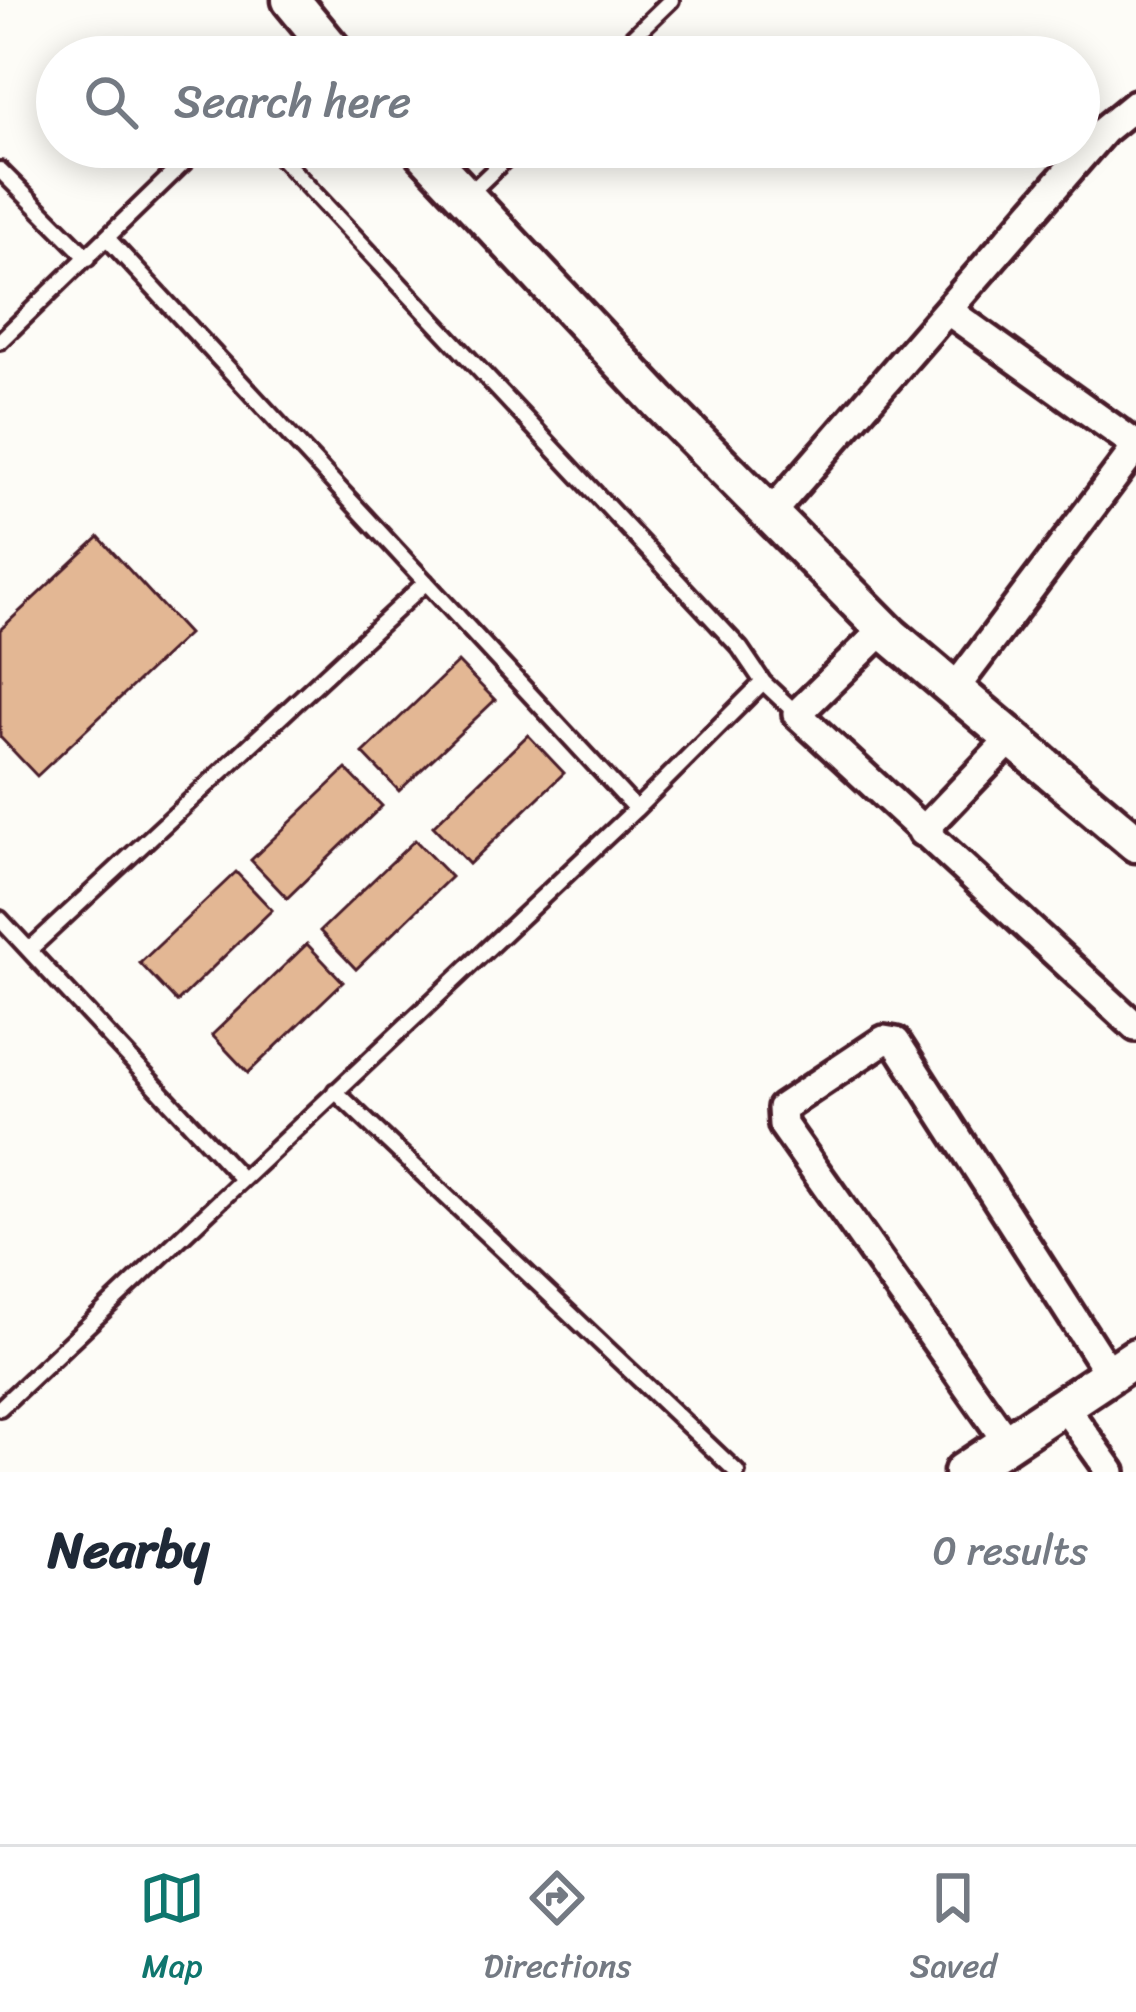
<!DOCTYPE html>
<style>
:root{--surface:#fff;--page:#f2f2f3;--text:#1f2937;--muted:#747a83;--line:#e0e1e3;--accent:#0f766e}
body{margin:0;font-family:Sriracha,sans-serif;background:var(--page);color:var(--text)}
.list{margin:0;padding:0;list-style:none}
h2{display:flex;justify-content:space-between;align-items:center;height:156px;margin:0;padding:0 48px;font-size:51px}
h2 small{font-size:39px;font-weight:400;color:var(--muted)}
.icon{flex:none;width:66px;height:66px;fill:none;stroke:currentColor;stroke-width:2;stroke-linecap:round;stroke-linejoin:round}
.map{position:relative;flex:none;width:1136px;height:1472px;overflow:hidden}
.search{position:absolute;background:var(--surface);box-shadow:0 6px 30px #0003;left:36px;right:36px;top:36px;height:132px;display:flex;align-items:center;gap:30px;box-sizing:border-box;padding:0 42px;border-radius:66px;color:var(--muted);font-size:45px}
.sheet{height:372px;background:var(--surface)}
nav{display:flex;justify-content:space-around;align-items:center;box-sizing:border-box;height:168px;border-top:3px solid var(--line);background:var(--surface);font-size:33px;color:var(--muted)}
nav a{display:grid;justify-items:center;gap:6px}
nav .on{color:var(--accent)}
.map>svg:first-child{display:block}
</style>
<div class="map">
<svg width="1136" height="1472" viewBox="0 0 1136 1472">
<rect width="100%" height="100%" fill="#fdfcf7"/>
<filter id="ink" filterUnits="userSpaceOnUse"><feTurbulence type="fractalNoise" baseFrequency=".00833" numOctaves="2"/><feDisplacementMap in="SourceGraphic" scale="24" xChannelSelector="R" yChannelSelector="G"/><feConvolveMatrix kernelMatrix="1 2 1 2 8 2 1 2 1" color-interpolation-filters="sRGB"/></filter>
<g filter="url(#ink)">
<path fill="#e3b794" stroke="#4a1f2b" stroke-width="3" d="M99 537 188 634 37 776 0 737V630Z
M458 662 495 700 399 791 363 753Z
M528 735 564 773 469 864 433 826Z
M346 769 382 806 287 898 251 860Z
M415 840 451 877 356 969 320 931Z
M236 872 272 910 177 1002 140 963Z
M307 944 343 982 248 1073 212 1035Z"/>
<g fill="none" stroke-linecap="round" stroke-linejoin="round">
<g stroke="#4a1f2b" stroke-width="22">
<path id="service" d="M288 57 314 30
M612 57 671 0
M0 170 88 258
M468 195 518 147
M108 239 636 809
M0 341 200 147
M763 682 797 714
M0 919 242 1179
M29 950 426 582
M335 1091 737 1472
M0 1408 636 809 763 682 740 648 271 147"/>
</g>
<g stroke="#4a1f2b" stroke-width="36">
<path id="minor" d="M950 312 1136 445
M770 514 1104 130 1136 104
M884 629 797 714 1136 1027
M953 691 1136 448
M922 832 1011 739
M1064 1406 1111 1472
M1008 1443 783 1125 782 1108 884 1040 896 1042 1110 1375"/>
</g>
<g stroke="#4a1f2b" stroke-width="45">
<path id="tertiary" d="M291 0 338 57
M419 147 659 402 891 636 1136 843
M963 1472 1136 1357"/>
</g>
<use href="#service" stroke="#fdfcf7" stroke-width="14"/>
<use href="#minor" stroke="#fdfcf7" stroke-width="27"/>
<use href="#tertiary" stroke="#fdfcf7" stroke-width="36"/>
</g>
</g>
</svg>
<div class="search"><svg class="icon" aria-label="search" viewBox="0 0 24 24"><circle cx="10" cy="10" r="6"/><path d="M15 15l6 6"/></svg>Search here</div>
</div>
<section class="sheet">
<h2>Nearby<small>0 results</small></h2>
<ul class="list">
</ul>
</section>
<nav>
<a class="on"><svg class="icon" aria-label="map" viewBox="0 0 24 24"><path d="M3 6l6-2 6 2 6-2v14l-6 2-6-2-6 2zM9 4v14M15 6v14"/></svg>Map</a>
<a><svg class="icon" aria-label="directions" viewBox="0 0 24 24"><path d="M12 3l9 9-9 9-9-9zM9 14v-3h6M13 9l2 2-2 2"/></svg>Directions</a>
<a><svg class="icon" aria-label="saved" viewBox="0 0 24 24"><path d="M7 4h10v16l-5-4-5 4z"/></svg>Saved</a>
</nav>
